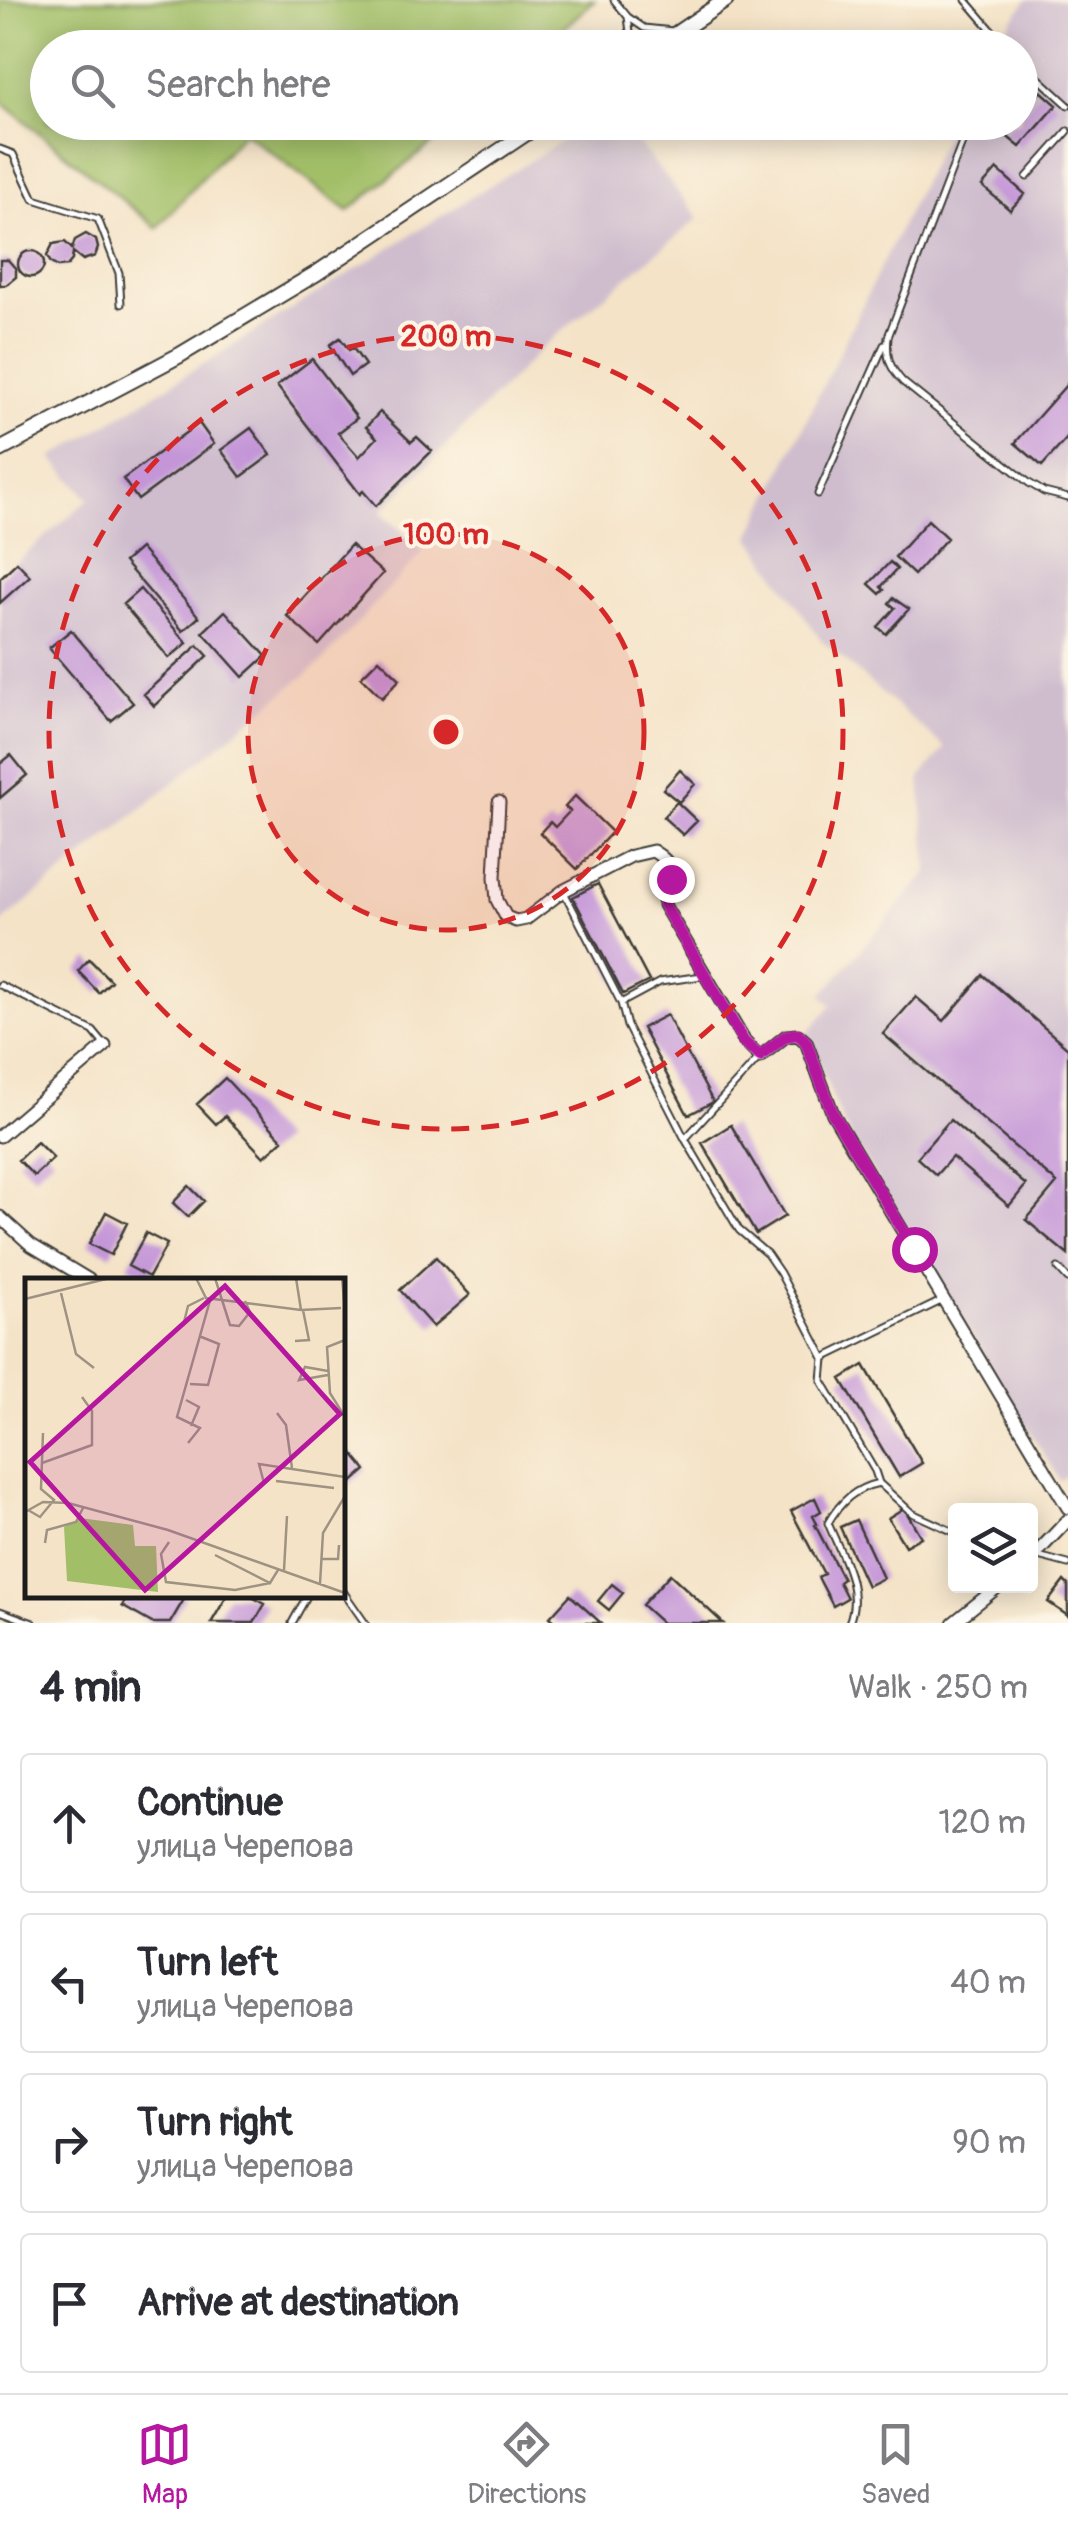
<!DOCTYPE html>
<meta charset="utf-8">
<style>
:root{--surface:#fff;--page:#f2f2f3;--text:#2b2b33;--muted:#7c7c81;--line:#e1e1e2;--accent:#b5179e}
body{margin:0;font-family:Pangolin,sans-serif;background:var(--page);color:var(--text)}
.controls{position:absolute;right:30px;bottom:30px;display:grid;overflow:hidden;border-radius:10px;box-shadow:0 5px 25px #0003}
.controls button{width:90px;height:90px;display:grid;place-items:center;padding:0;border:0;border-bottom:2px solid var(--line);background:var(--surface);color:var(--text);font:50px sans-serif}
.stop{position:absolute;width:30px;height:30px;margin:-22px;border:8px solid #b5179e;border-radius:50%;background:#fff}
.stop.end{background:#b5179e;border-color:#fff;box-shadow:0 2px 10px #0008}
.list{margin:0;padding:0;list-style:none}
h2{display:flex;justify-content:space-between;align-items:center;height:130px;margin:0;padding:0 40px;font-size:42px}
h2 small{font-size:32px;font-weight:400;color:var(--muted)}
.list li{display:grid;grid-template-columns:65px 1fr auto;gap:30px;align-items:center;box-sizing:border-box;height:140px;margin:0 20px 20px;padding:0 20px;border:2px solid var(--line);border-radius:10px}
.list b{display:block;font-size:38px;white-space:nowrap}
.list p{margin:0;font-size:32px;white-space:nowrap;color:var(--muted)}
.list em{font-size:32px;font-style:normal;color:var(--muted)}
.icon{flex:none;width:55px;height:55px;fill:none;stroke:currentColor;stroke-width:2;stroke-linecap:round;stroke-linejoin:round}
.map{position:relative;flex:none;width:1068px;height:1623px;overflow:hidden}
.search{position:absolute;background:var(--surface);box-shadow:0 5px 25px #0003;left:30px;right:30px;top:30px;height:110px;display:flex;align-items:center;gap:25px;box-sizing:border-box;padding:0 35px;border-radius:55px;color:var(--muted);font-size:38px}
.sheet{height:770px;background:var(--surface)}
nav{display:flex;justify-content:space-around;align-items:center;box-sizing:border-box;height:140px;border-top:2px solid var(--line);background:var(--surface);font-size:28px;color:var(--muted)}
nav a{display:grid;justify-items:center;gap:5px}
nav .on{color:var(--accent)}
.map>svg:first-child{display:block}
</style>
<div class="map">
<svg width="1068" height="1623" viewBox="0 0 1068 1623">
<rect width="100%" height="100%" fill="#fcf5e5"/>
<filter id="ink" filterUnits="userSpaceOnUse"><feTurbulence type="fractalNoise" baseFrequency=".01" numOctaves="2"/><feDisplacementMap in="SourceGraphic" scale="20" xChannelSelector="R" yChannelSelector="G"/><feConvolveMatrix kernelMatrix="1 2 1 2 8 2 1 2 1" color-interpolation-filters="sRGB"/></filter>
<filter id="wash" filterUnits="userSpaceOnUse"><feTurbulence type="fractalNoise" baseFrequency=".0048" numOctaves="4" result="noise"/><feDisplacementMap in="SourceGraphic" scale="40" xChannelSelector="R" yChannelSelector="G"/><feGaussianBlur stdDeviation="2.25" result="paint"/><feColorMatrix in="noise" values="0 0 0 0 0 0 0 0 0 0 0 0 0 0 0 0 0 1.4 0 .05"/><feComposite in="paint" operator="in"/></filter>
<g filter="url(#wash)">
<rect width="100%" height="100%" fill="#f4e3c7"/>
<path fill="#cfbdce" d="M1027 0H1068V1475L1060 1481 843 1123 807 1033 832 1005 822 995 928 872 920 778 945 748 821 640 750 536 951 123 1020 122V48L992 47Z
M591 123H622L699 218 545 345 381 512 424 551 319 664 0 924V576L89 499 52 458Z"/>
<path fill="#a2bf67" stroke="#5f6e42" stroke-width="2.5" d="M0 0H595L542 47 48 48V122L458 123 348 211 244 132 157 228 0 101Z"/>
<g id="blocks">
<path fill="#c496d8" d="M1041 91 1057 105 1020 147 1004 134 1014 122H1020V115Z
M997 169 1025 194 1010 210 982 186Z
M86 234 96 240 98 248 95 256 83 260 73 252 72 260 67 266 58 267 51 263 47 256 53 244 65 242 72 249 75 240Z
M18 264a13 13 0 1 1 26 0a13 13 0 1 1-26 0Z
M0 260H8L16 269V277L6 285H0Z
M340 338 349 350 353 348 365 365 350 376 330 345Z
M312 359 357 418 338 433 359 457 377 438 366 427 380 412 411 442 417 437 432 451 376 506 363 491 360 494 277 386Z
M1068 383V437L1042 466 1015 443Z
M199 423 214 444 138 500 123 479Z
M251 428 271 455 241 477 221 450Z
M928 520 947 538 914 575 895 557Z
M351 545 383 573 319 645 287 616Z
M140 548 199 617 183 631 124 562Z
M17 562 30 576 0 603V578Z
M890 562 897 569 881 587 884 590 880 594 869 584Z
M140 589 187 643 169 658 123 604Z
M893 598 909 609 886 634 878 627 895 608 889 603Z
M225 611 266 656 243 677 203 632Z
M71 630 133 703 111 721 49 648Z
M198 645 208 656 154 706 144 694Z
M379 659 400 679 382 698 361 677Z
M11 755 27 775 0 798V764Z
M680 770 695 784 679 802 663 789Z
M575 796 612 832 577 869 540 833 550 822 555 827 570 811 565 807Z
M677 802 697 821 683 835 663 817Z
M598 884 649 981 623 994 573 897Z
M89 959 111 981 99 993 78 971Z
M983 975 1068 1048V1255L1026 1220 1057 1183 883 1034 916 997 944 1021Z
M667 1015 713 1102 688 1115 642 1028Z
M225 1078 283 1140 264 1157 225 1116 216 1124 197 1104Z
M950 1120 1026 1185 1009 1206 952 1157 936 1175 917 1158Z
M731 1125 785 1216 756 1234 702 1143Z
M37 1142 53 1158 34 1176 18 1160Z
M189 1186 204 1201 188 1217 173 1203Z
M106 1212 127 1223 111 1255 89 1244Z
M146 1233 167 1244 149 1277 128 1266Z
M436 1257 470 1295 433 1327 400 1290Z
M864 1365 922 1463 899 1477 841 1379Z
M352 1453 366 1470 342 1491V1461Z
M815 1498 821 1511 813 1516 817 1524 815 1525 843 1579 839 1582 847 1598 833 1606 818 1577 824 1574 791 1511Z
M904 1508 921 1537 905 1546 888 1518Z
M856 1520 883 1578 867 1586 840 1527Z
M670 1574 723 1623H662L642 1605Z
M1064 1581 1068 1585V1616L1048 1602Z
M612 1584 623 1593 609 1610 598 1601Z
M570 1595 601 1623H557L550 1617Z
M128 1596H186L170 1623H152L122 1606Z
M227 1596H250L265 1604 254 1623H211Z"/>
</g>
</g>
<g filter="url(#ink)">
<use href="#blocks" fill-opacity="0" stroke="#3c3a36" stroke-width="2.5"/>
<g fill="none" stroke-linecap="round" stroke-linejoin="round">
<g stroke="#3c3a36" stroke-width="9">
<path id="service" d="M614 0 628 17 632 48
M966 0 1007 48
M628 17 644 28 673 31
M1020 61 1068 105
M970 122 888 337C886 357 889 367 903 382L1029 483 1044 492 1068 498
M0 149 13 154 34 199 98 219 119 273 121 304
M1027 177 1068 131
M818 494 884 345
M565 894 621 1003 660 982 702 976
M0 985 93 1031 103 1043
M621 1003 627 1026 685 1139
M758 1059 685 1139 739 1230 767 1254 780 1273 824 1358 941 1301
M1058 1268 1068 1279
M824 1358 822 1381 875 1471 879 1483
M1038 1556 1068 1564
M342 1590 365 1623
M0 1611 33 1623
M292 1623 307 1596
M849 1623C863 1589 841 1555 828 1523 840 1502 855 1488 879 1483L912 1513 956 1533"/>
</g>
<g stroke="#3c3a36" stroke-width="15">
<path id="minor" d="M499 802 495 877 497 900 506 917 516 921 526 919 563 891 631 856 653 851C683 869 666 879 664 905L745 1042 760 1057 786 1036 798 1035 806 1042 833 1114 847 1138 1068 1508
M0 1136 105 1046
M0 1217 31 1245 89 1280
M1030 1560 1068 1520
M953 1623 999 1586"/>
</g>
<g stroke="#3c3a36" stroke-width="18">
<path id="tertiary" d="M655 48 726 0
M0 450 180 355 317 273 543 122"/>
</g>
<use href="#service" stroke="#fff" stroke-width="5"/>
<use href="#minor" stroke="#fff" stroke-width="11"/>
<use href="#tertiary" stroke="#fff" stroke-width="14"/>
</g>
</g>
<g fill="none" stroke-linecap="round" stroke-linejoin="round" filter="url(#ink)">
<path stroke="#b5179e" stroke-width="12" d="M671 879 664 905 744 1042 760 1056 786 1036 798 1034 806 1042 833 1114 914 1249"/>
</g>
<circle cx="446" cy="732" r="198" fill="#d62828" fill-opacity=".12"/>
<g fill="none" stroke="#d62828" stroke-width="5" stroke-dasharray="18 12">
<circle cx="446" cy="732" r="198"/>
<circle cx="446" cy="732" r="397"/>
</g>
<g transform="translate(25 1278)">
<rect width="320" height="320" fill="#f4e3c7"/>
<path d="M55 240 108 247 110 268H131L133 314 42 303 39 249Z" fill="#a2bf67"/>
<path fill="none" stroke="#9e9383" stroke-width="2.5" d="M171 0 181 20 276 32 316 30M190 0 205 47 214 48 225 34 220 23M271 0 276 32M317 0 320 33M36 15 51 76 69 90M0 21 85 0M158 48 163 28 179 20M320 62 302 69 305 115 320 139M270 63 284 62 278 32M303 93 280 89 274 102 303 97M165 106 183 107 194 66 174 58M161 122 174 129 166 148M252 135 261 147 267 190M163 165 175 150 152 139 186 19M17 185 67 167V133L57 119M251 203 309 210M239 205 234 186 320 199M3 232 15 239 29 222 16 211 18 155M0 234 18 224 43 225 143 252 320 315M144 264 136 276 141 304 210 312 245 305M20 265 22 252 51 244 58 230M190 277 245 305 253 292M296 281H313L314 267M259 292 262 238M295 306 298 255 320 218"/>
<path fill="#b5179e" fill-opacity="0.15" stroke="#b5179e" stroke-width="5" d="M200 8 315 136 120 312 5 184Z"/>
<rect width="320" height="320" fill="none" stroke="#1c1c1c" stroke-width="5"/>
</g>
<circle cx="446" cy="732" r="15" fill="#d62828" stroke="#fcf5e5" stroke-width="5"/>
<g font-size="30" text-anchor="middle" font-weight="bold" fill="#d62828" stroke="#fcf5e5" stroke-width="8" stroke-linejoin="round" paint-order="stroke">
<text x="446" y="346">200 m</text>
<text x="446" y="544">100 m</text>
</g>
</svg>
<div class="controls">
<button><svg class="icon" aria-label="layers" viewBox="0 0 24 24"><path d="M12 4l9 5-9 5-9-5zM3 14l9 5 9-5"/></svg></button>
</div>
<div class="stop" style="left:914px;top:1249px"></div>
<div class="stop end" style="left:671px;top:879px"></div>
<div class="search"><svg class="icon" aria-label="search" viewBox="0 0 24 24"><circle cx="10" cy="10" r="6"/><path d="M15 15l6 6"/></svg>Search here</div>
</div>
<section class="sheet">
<h2>4 min<small>Walk · 250 m</small></h2>
<ul class="list">
<li><svg class="icon" aria-label="ahead" viewBox="0 0 24 24"><path d="M12 20V5M6 11l6-6 6 6"/></svg><div><b>Continue</b><p>улица Черепова</p></div><em>120 m</em></li>
<li><svg class="icon" aria-label="left" viewBox="0 0 24 24"><path d="M17 20v-9H6M10 6l-5 5 5 5"/></svg><div><b>Turn left</b><p>улица Черепова</p></div><em>40 m</em></li>
<li><svg class="icon" aria-label="right" viewBox="0 0 24 24"><path d="M7 20v-9h11M14 6l5 5-5 5"/></svg><div><b>Turn right</b><p>улица Черепова</p></div><em>90 m</em></li>
<li><svg class="icon" aria-label="arrive" viewBox="0 0 24 24"><path d="M6 21V4h12l-3 4 3 4H6"/></svg><div><b>Arrive at destination</b></div></li>
</ul>
</section>
<nav>
<a class="on"><svg class="icon" aria-label="map" viewBox="0 0 24 24"><path d="M3 6l6-2 6 2 6-2v14l-6 2-6-2-6 2zM9 4v14M15 6v14"/></svg>Map</a>
<a><svg class="icon" aria-label="directions" viewBox="0 0 24 24"><path d="M12 3l9 9-9 9-9-9zM9 14v-3h6M13 9l2 2-2 2"/></svg>Directions</a>
<a><svg class="icon" aria-label="saved" viewBox="0 0 24 24"><path d="M7 4h10v16l-5-4-5 4z"/></svg>Saved</a>
</nav>
